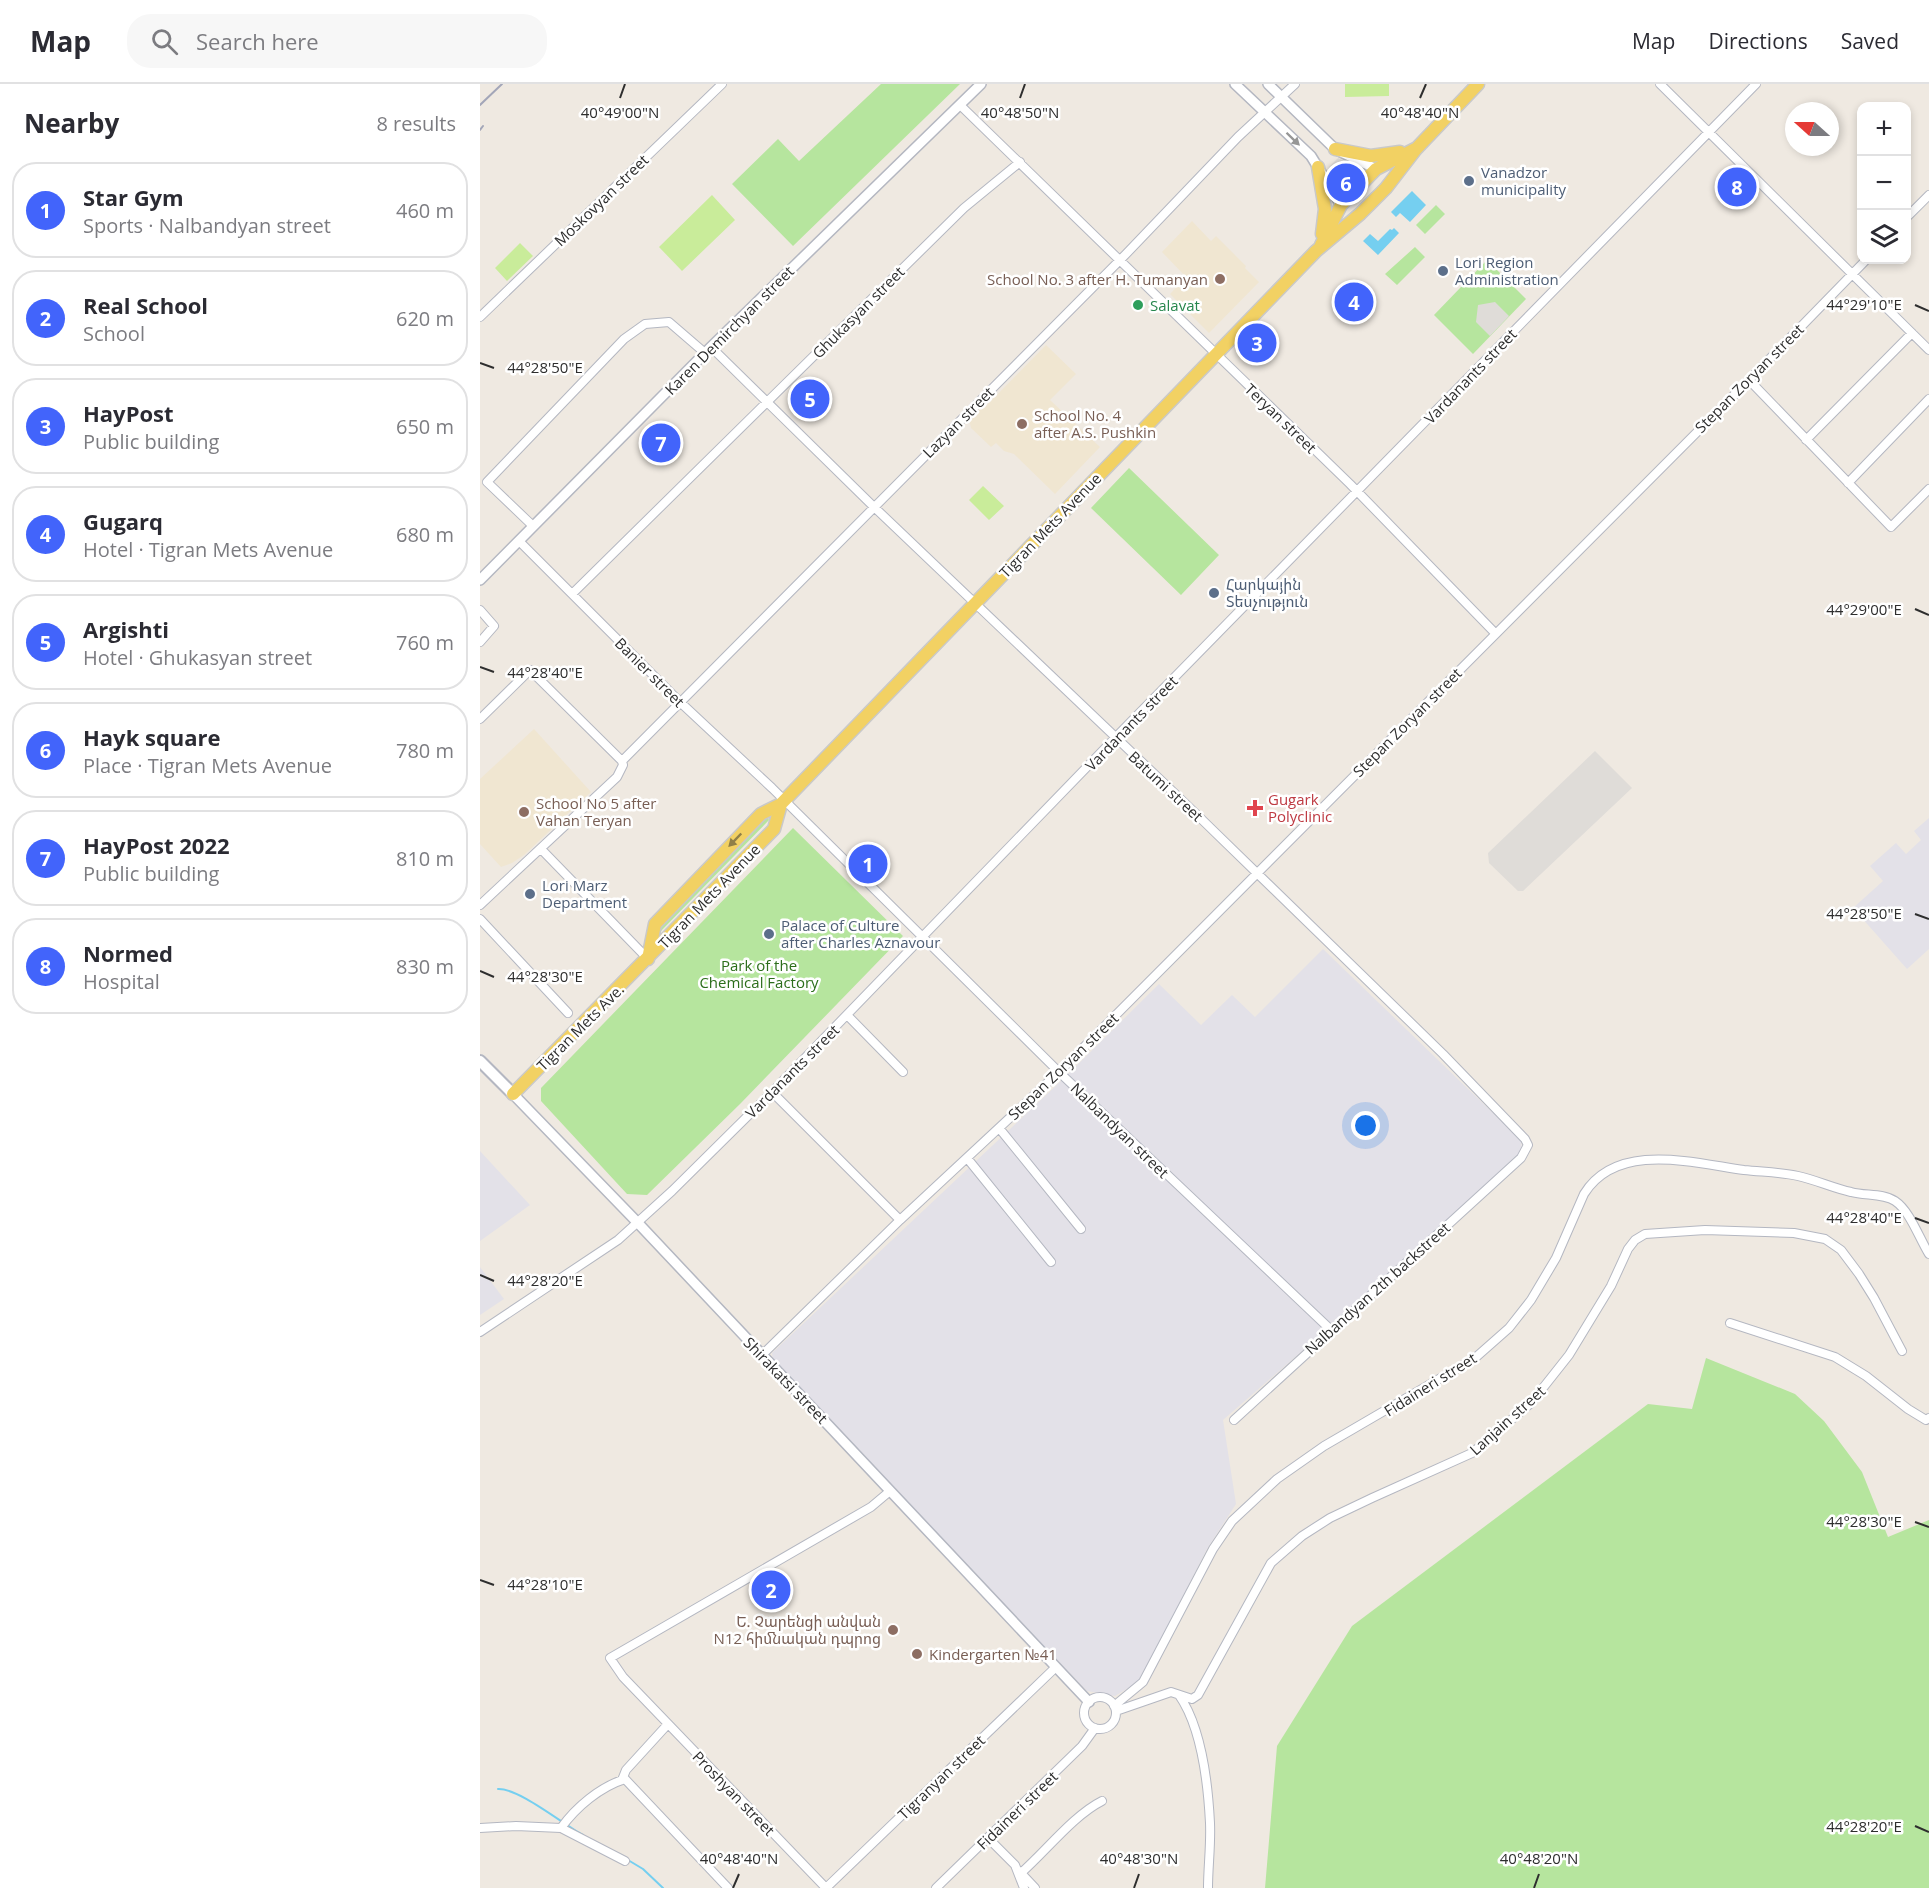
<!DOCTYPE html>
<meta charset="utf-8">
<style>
:root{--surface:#fff;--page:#f7f7f7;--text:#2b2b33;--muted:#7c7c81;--line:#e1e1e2;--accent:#4264fb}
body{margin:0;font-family:"Open Sans","Noto Sans Armenian",sans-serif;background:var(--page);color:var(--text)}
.controls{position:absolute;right:18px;top:18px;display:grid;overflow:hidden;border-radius:12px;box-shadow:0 3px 9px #0003}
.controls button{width:54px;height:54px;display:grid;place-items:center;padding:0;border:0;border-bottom:2px solid var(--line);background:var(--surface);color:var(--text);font:30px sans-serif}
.compass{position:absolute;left:1305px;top:18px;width:54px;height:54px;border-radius:50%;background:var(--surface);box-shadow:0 3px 9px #0003;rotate:291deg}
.you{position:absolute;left:886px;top:1042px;width:21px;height:21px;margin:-15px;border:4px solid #fff;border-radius:50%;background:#1a73e8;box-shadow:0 0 0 9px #1a73e833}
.badge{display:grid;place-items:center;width:39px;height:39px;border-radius:50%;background:var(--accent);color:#fff;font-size:20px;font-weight:700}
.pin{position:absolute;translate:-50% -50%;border:3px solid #fff;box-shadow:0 2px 6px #0006}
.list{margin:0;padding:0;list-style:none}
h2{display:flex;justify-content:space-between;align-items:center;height:78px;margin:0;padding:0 24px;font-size:26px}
h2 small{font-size:20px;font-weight:400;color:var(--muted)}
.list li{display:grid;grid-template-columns:39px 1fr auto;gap:18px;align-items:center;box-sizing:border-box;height:96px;margin:0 12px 12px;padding:0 12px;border:2px solid var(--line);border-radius:24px}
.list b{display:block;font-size:22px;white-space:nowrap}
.list p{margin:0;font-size:20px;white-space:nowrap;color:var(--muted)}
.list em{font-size:20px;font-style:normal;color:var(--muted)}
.icon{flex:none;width:33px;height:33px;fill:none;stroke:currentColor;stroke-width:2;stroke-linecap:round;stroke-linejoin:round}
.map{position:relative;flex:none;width:1449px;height:1804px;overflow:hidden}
header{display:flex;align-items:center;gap:36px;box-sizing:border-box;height:84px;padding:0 30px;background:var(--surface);border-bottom:2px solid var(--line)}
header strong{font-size:28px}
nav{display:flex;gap:33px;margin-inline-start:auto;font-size:21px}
.search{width:420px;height:54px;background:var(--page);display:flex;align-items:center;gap:15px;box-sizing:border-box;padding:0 21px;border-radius:24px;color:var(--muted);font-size:22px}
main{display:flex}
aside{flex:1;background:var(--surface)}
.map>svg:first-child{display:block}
</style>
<header>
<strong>Map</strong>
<div class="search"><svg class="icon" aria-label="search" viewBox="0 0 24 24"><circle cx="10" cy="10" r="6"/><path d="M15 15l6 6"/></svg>Search here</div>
<nav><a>Map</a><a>Directions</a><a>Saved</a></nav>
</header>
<main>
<aside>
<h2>Nearby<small>8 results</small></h2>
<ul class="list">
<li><span class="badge">1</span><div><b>Star Gym</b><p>Sports · Nalbandyan street</p></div><em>460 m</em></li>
<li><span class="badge">2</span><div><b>Real School</b><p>School</p></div><em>620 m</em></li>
<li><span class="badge">3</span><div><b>HayPost</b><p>Public building</p></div><em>650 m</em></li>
<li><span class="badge">4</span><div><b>Gugarq</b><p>Hotel · Tigran Mets Avenue</p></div><em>680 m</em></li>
<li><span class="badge">5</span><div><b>Argishti</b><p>Hotel · Ghukasyan street</p></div><em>760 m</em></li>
<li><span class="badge">6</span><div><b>Hayk square</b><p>Place · Tigran Mets Avenue</p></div><em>780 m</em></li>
<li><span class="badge">7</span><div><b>HayPost 2022</b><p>Public building</p></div><em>810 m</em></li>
<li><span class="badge">8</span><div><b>Normed</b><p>Hospital</p></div><em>830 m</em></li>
</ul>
</aside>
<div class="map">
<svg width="1449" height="1804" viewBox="0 0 1449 1804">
<rect width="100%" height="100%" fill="#efe9e1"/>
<path fill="#e3e1e8" d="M1449 734V865L1427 885 1373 824 1403 797 1390 782 1416 759 1426 770 1441 756 1434 747Z
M843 865 1041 1056 1042 1067 853 1240 743 1336 756 1420 727 1465 660 1597 635 1612 607 1607 403 1396 293 1278 292 1269 581 997 679 900 721 941 752 911 775 933Z
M0 1067 50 1121 0 1157Z
M0 1183 24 1215 0 1231Z"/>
<path fill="#f0e6d1" d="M712 137 731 157 736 152 766 182 765 184 779 198 729 249 690 210 706 193 682 168Z
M566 261 596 290 570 316 620 363 575 410 534 370 524 367 516 359 511 363 491 344 489 335 503 321 505 323Z
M54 645 111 708 44 771 32 779 21 783 0 760V695Z"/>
<path fill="#b6e59e" d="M401 0H480L313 162 252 100 298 55 319 77Z
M956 121 965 130 945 150 936 141Z
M935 163 945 173 917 201 905 190Z
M1007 176 1046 215 993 270 954 231Z
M649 384 739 471 701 511 611 424Z
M287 732 289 736 181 847 179 846V844Z
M313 744 423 852 260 1020 167 1111 147 1110 61 1017V1004Z
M1226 1274 1315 1310 1344 1337 1382 1388 1408 1453 1449 1436V1804H785L797 1662 872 1542 1168 1320 1212 1325Z"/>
<path fill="#c9ec9a" d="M865 0H909V12L865 13Z
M232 111 255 136 202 187 179 163Z
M40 159 53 172 27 197 15 184Z
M503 402 524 422 509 436 489 416Z"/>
<path fill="#dfdcd8" d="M858 74 886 87 863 111 849 83Z
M1015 218 1029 232 1010 252 996 238 998 221Z
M1115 667 1152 704 1043 807H1038L1009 779 1008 769Z"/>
<path fill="#75cff0" d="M932 107 946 121 930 138 920 129 916 133 911 128Z
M914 144 919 149 898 171 883 157 890 150 898 157 910 145 912 146Z"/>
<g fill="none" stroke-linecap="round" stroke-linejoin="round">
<path stroke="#75cff0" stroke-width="2" d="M18 1705C39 1704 84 1741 103 1751
M148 1776 163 1785 183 1804"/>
<g stroke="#b4b7c1" stroke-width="10">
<path id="minor" d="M1180 0 1449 266
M480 21 870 400 1015 549
M1426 134 1449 111
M0 233 242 0
M231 263 394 423 710 724 963 970 1045 1055 1048 1061 1041 1074 754 1336
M1269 296 1411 443 1449 405
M1326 356 1432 249
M1368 399 1449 315
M53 442 7 398 144 255 165 240 189 238 225 269
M39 457 200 618 292 704 579 988 851 1246
M92 510 484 124 540 78
M0 526 14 542 0 558
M0 635 50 586 142 677 143 681 137 693 0 821
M142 677 645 171 758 53 815 0
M61 765 168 875
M0 835 88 929
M367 931 423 988
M292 1008 420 1136
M519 1044 601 1145
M487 1074 571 1178
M1250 1239 1355 1273 1386 1292 1428 1325 1446 1336 1449 1334
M0 1248 138 1156 192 1107 292 1008 635 654 1276 0
M282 1271 420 1136 579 988 1269 296 1386 176
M699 1611C722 1644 728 1700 730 1739 731 1761 728 1783 728 1804
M604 1629a16 16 0 1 1 32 0a16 16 0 1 1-32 0Z
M634 1622 663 1598 733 1465 752 1437 797 1395 844 1362 995 1274 1029 1244 1051 1216 1076 1174 1104 1110C1137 1057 1213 1079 1264 1086 1282 1088 1301 1088 1318 1092 1336 1096 1353 1104 1371 1108 1385 1112 1403 1109 1415 1117 1430 1127 1439 1154 1449 1170
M636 1627 691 1608 712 1615 718 1611 791 1479 822 1452 850 1434 892 1414 992 1369 1051 1319 1089 1271 1131 1202 1148 1165 1155 1156 1165 1150 1225 1146 1314 1149 1345 1155 1361 1166 1379 1190 1394 1214 1422 1267
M142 1696 146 1686 188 1640
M0 1744 36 1742 81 1744 145 1777
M81 1744C96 1723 120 1703 145 1695L248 1804
M508 1754 535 1781 544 1804
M539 1787 555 1804
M541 1789C566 1767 594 1731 622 1717
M346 1804 143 1593 130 1574 391 1423 410 1407
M346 1804 576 1583
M456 1804 602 1662 615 1644"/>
</g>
<g stroke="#b4b7c1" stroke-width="12">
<path id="tertiary" d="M755 0 831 72 861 121
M788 0 855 65 896 85
M0 496 231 263 501 0
M33 1010 157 1138 609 1618"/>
</g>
<g stroke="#b4b7c1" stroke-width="14">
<path id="secondary" d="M0 977 33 1010"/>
</g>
<g stroke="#c9c9c9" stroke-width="15">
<path id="primary" d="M855 65 891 72 920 68
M838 83 845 125 842 150
M841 161 861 121 896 85 935 65
M168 875 175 840 281 730 301 720 836 167 880 130 906 104 936 65 998 0
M33 1010 294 745 301 720"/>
</g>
<use href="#minor" stroke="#fff" stroke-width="8"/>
<use href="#tertiary" stroke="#fff" stroke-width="9"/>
<use href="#secondary" stroke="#fff" stroke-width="10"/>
<use href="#primary" stroke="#f2d163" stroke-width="12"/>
<path stroke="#a3a6b8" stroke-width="2" d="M0 21 22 0
M0 46 3 42"/>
</g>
<defs><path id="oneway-solid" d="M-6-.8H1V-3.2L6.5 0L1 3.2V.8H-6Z" transform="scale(1.5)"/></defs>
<use fill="#969696" href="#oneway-solid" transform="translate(813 55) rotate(44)"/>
<use fill="#908048" href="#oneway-solid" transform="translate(255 756) rotate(134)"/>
<path fill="none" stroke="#2e2e2e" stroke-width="2" d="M140 14 145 0M540 14 545 0M940 14 946 0M1435 221 1449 227M0 279 14 284M1435 525 1449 531M0 583 14 588M1435 830 1449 835M0 887 14 893M1435 1134 1449 1139M0 1191 14 1197M1435 1438 1449 1443M0 1496 14 1501M1435 1742 1449 1748M253 1804 259 1790M654 1804 659 1790M1054 1804 1059 1790"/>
<g fill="#5c6f8a" stroke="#fff" stroke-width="2">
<circle cx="989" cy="97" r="6"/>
<circle cx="963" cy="187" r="6"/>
<circle cx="734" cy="509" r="6"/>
<circle cx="50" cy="810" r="6"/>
<circle cx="289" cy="850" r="6"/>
</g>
<g fill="#8d6e63" stroke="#fff" stroke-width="2">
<circle cx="740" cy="195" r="6"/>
<circle cx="542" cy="340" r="6"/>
<circle cx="44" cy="728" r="6"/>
<circle cx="413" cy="1546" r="6"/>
<circle cx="437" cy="1570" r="6"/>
</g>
<circle fill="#2e9e5b" stroke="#fff" stroke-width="2" cx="658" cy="221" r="6"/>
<path fill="#e0444e" stroke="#fff" stroke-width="2" d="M772 715h6v6h6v6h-6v6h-6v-6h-6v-6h6z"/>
<g text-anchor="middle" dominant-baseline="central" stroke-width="5" stroke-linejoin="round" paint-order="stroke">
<g font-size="15" fill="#4e5e75" stroke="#fff" text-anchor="start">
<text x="1001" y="88">Vanadzor<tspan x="1001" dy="17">municipality</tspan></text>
<text x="975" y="178">Lori Region<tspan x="975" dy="17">Administration</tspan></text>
<text x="746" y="500">Հարկային<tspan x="746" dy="17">Տեսչություն</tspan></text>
<text x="62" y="801">Lori Marz<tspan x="62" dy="17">Department</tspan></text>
<text x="301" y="841">Palace of Culture<tspan x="301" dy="17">after Charles Aznavour</tspan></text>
</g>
<g font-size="15" fill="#2e2e2e" stroke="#fff">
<text transform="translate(121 116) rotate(-44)">Moskovyan street</text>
<text transform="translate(378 228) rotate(-45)">Ghukasyan street</text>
<text transform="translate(249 246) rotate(-45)">Karen Demirchyan street</text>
<text transform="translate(990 292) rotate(-46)">Vardanants street</text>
<text transform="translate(1269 294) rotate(-45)">Stepan Zoryan street</text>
<text transform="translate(801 334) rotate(44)">Teryan street</text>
<text transform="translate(478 338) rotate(-45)">Lazyan street</text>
<text transform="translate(570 441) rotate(-46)">Tigran Mets Avenue</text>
<text transform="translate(170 588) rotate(45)">Banier street</text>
<text transform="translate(927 638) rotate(-45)">Stepan Zoryan street</text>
<text transform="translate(651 639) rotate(-46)">Vardanants street</text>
<text transform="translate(686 702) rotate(43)">Batumi street</text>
<text transform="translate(229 812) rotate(-46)">Tigran Mets Avenue</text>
<text transform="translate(100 943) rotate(-45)">Tigran Mets Ave.</text>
<text transform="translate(583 982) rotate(-44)">Stepan Zoryan street</text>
<text transform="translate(312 987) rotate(-45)">Vardanants street</text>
<text transform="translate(640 1046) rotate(44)">Nalbandyan street</text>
<text transform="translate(897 1204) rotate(-42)">Nalbandyan 2th backstreet</text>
<text transform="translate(306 1296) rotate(46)">Shirakatsi street</text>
<text transform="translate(950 1300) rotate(-32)">Fidaineri street</text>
<text transform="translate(1027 1336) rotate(-42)">Lanjain street</text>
<text transform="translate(461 1693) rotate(-44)">Tigranyan street</text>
<text transform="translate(254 1709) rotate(46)">Proshyan street</text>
<text transform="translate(537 1726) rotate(-44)">Fidaineri street</text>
</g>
<g font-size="15" fill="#785e54" stroke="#fff" text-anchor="start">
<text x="728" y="195" text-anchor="end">School No. 3 after H. Tumanyan</text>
<text x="554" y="331">School No. 4<tspan x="554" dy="17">after A.S. Pushkin</tspan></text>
<text x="56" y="719">School No 5 after<tspan x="56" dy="17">Vahan Teryan</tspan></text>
<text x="401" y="1537" text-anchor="end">Ե. Չարենցի անվան<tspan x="401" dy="17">N12 հիմնական դպրոց</tspan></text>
<text x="449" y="1570">Kindergarten №41</text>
</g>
<g font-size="15" fill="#27864d" stroke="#fff" text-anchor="start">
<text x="670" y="221">Salavat</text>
</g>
<g font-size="15" fill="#be3a42" stroke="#fff" text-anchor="start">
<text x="788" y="715">Gugark<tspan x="788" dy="17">Polyclinic</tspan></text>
</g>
<g font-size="15" fill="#2c6e1b" stroke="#fff">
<text x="279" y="881">Park of the<tspan x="279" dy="17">Chemical Factory</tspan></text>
</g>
</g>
<g font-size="15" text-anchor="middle" fill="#2e2e2e" stroke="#fff" stroke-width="5" stroke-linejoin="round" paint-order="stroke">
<text x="140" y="34">40°49'00"N</text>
<text x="540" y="34">40°48'50"N</text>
<text x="940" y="34">40°48'40"N</text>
<text x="1384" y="226">44°29'10"E</text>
<text x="65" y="289">44°28'50"E</text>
<text x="1384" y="531">44°29'00"E</text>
<text x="65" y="594">44°28'40"E</text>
<text x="1384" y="835">44°28'50"E</text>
<text x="65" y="898">44°28'30"E</text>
<text x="1384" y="1139">44°28'40"E</text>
<text x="65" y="1202">44°28'20"E</text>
<text x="1384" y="1443">44°28'30"E</text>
<text x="65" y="1506">44°28'10"E</text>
<text x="1384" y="1748">44°28'20"E</text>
<text x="259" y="1780">40°48'40"N</text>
<text x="659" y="1780">40°48'30"N</text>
<text x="1059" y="1780">40°48'20"N</text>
</g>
</svg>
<div class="controls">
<button>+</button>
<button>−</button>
<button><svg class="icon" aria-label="layers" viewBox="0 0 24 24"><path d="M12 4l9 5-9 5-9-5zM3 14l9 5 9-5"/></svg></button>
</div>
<svg class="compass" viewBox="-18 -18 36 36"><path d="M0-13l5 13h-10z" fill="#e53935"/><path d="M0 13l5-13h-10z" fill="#7c7c81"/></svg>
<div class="you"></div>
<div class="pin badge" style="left:388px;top:780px">1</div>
<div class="pin badge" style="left:291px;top:1506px">2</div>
<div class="pin badge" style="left:777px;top:259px">3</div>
<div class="pin badge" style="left:874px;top:218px">4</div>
<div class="pin badge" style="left:330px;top:315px">5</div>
<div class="pin badge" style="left:866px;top:99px">6</div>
<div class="pin badge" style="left:181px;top:359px">7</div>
<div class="pin badge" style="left:1257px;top:103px">8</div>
</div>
</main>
